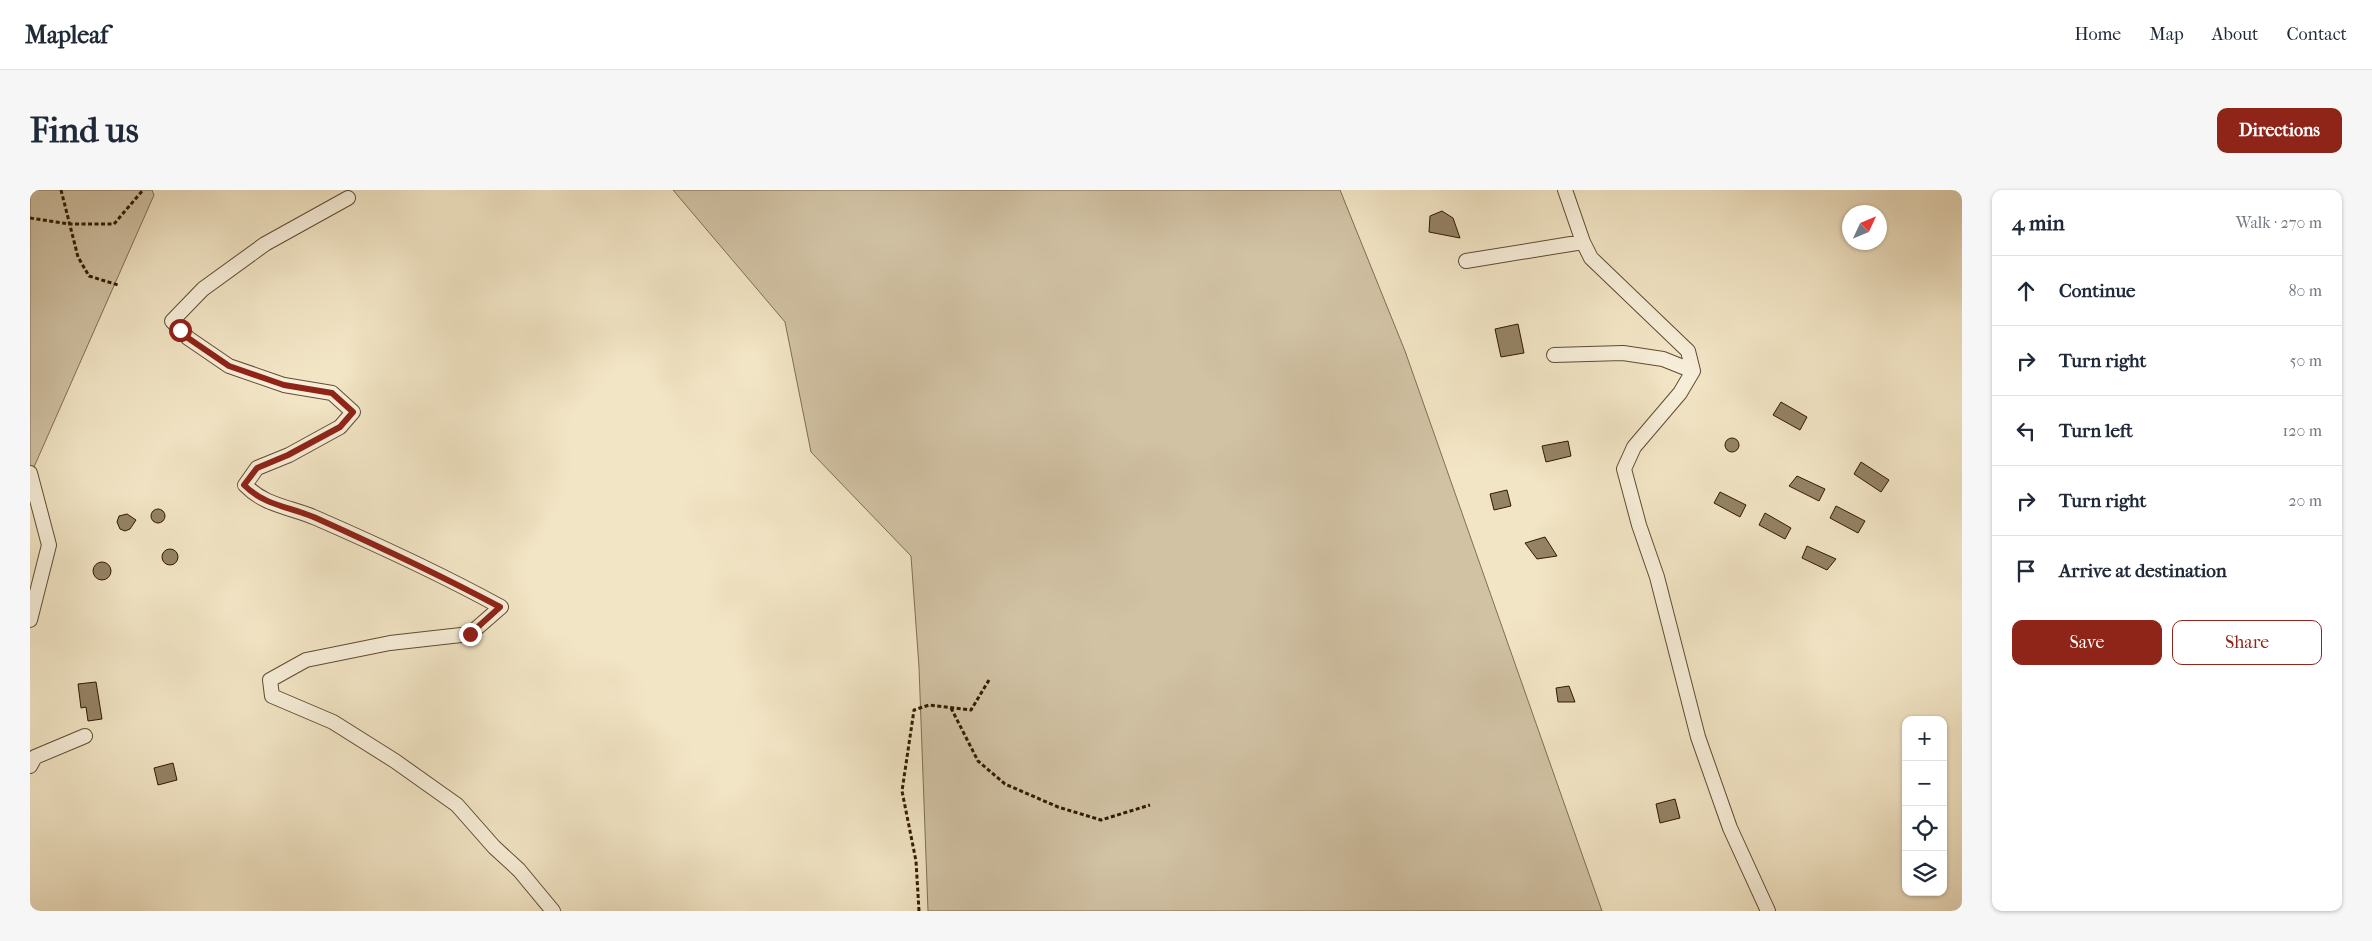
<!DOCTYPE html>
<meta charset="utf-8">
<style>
:root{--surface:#fff;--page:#f6f6f7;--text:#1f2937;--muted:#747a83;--line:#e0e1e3;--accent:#8f2418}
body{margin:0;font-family:"IM FELL French Canon",serif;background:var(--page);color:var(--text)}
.controls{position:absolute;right:15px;bottom:15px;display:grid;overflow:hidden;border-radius:10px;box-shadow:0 1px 4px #0004}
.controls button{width:45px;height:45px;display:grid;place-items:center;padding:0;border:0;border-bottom:1px solid var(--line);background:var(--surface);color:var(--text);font:25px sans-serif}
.compass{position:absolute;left:1812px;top:15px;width:45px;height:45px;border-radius:50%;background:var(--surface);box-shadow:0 1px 4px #0004;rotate:46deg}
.stop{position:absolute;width:15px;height:15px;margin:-11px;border:4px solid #8f2418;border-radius:50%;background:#fff}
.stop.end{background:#8f2418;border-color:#fff;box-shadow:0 1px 5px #0008}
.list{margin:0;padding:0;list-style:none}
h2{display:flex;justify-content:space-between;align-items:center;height:65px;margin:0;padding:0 20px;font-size:21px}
h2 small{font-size:16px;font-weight:400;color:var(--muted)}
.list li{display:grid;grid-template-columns:32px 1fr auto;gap:15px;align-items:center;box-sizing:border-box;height:70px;padding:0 20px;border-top:1px solid var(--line)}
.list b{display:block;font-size:19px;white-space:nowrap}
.list em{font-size:16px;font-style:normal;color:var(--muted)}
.actions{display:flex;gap:10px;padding:15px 20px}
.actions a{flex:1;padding:11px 0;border:1px solid var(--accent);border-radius:10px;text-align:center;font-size:18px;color:var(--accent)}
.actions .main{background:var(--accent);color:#fff}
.icon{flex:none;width:28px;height:28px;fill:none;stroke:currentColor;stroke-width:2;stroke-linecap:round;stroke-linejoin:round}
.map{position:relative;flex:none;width:1932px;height:721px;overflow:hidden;border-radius:10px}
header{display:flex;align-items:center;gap:30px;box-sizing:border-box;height:70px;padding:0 25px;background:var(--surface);border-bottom:1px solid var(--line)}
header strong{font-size:24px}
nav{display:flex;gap:28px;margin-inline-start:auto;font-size:18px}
.intro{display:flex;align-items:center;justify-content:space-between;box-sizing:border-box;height:120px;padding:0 30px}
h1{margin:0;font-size:35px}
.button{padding:12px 22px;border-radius:10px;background:var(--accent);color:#fff;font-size:18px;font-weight:700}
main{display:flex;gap:30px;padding:0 30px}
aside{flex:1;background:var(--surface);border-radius:10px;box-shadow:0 1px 4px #0004}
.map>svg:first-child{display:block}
</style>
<header>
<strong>Mapleaf</strong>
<nav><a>Home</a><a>Map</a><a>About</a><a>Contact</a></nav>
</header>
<div class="intro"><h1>Find us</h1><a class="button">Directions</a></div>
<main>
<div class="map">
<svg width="1932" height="721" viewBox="0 0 1932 721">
<rect width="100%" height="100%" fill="#f2e5c5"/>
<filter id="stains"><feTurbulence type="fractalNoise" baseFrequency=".004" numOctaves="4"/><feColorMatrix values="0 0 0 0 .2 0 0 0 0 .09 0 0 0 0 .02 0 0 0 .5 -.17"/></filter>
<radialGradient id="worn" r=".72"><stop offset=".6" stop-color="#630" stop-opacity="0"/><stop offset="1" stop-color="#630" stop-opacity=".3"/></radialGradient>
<path fill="#d1c2a4" stroke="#816e52" d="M0 0H122L124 5 0 286Z
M643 0H1310L1375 161 1572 721H898L889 477 881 366 781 262 755 132Z"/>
<path fill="#958366" stroke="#311900" d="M1412 21 1423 28 1430 48 1399 42 1400 26Z
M1488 134 1494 163 1471 167 1465 139Z
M1751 212 1777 227 1770 240 1743 225Z
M1695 255a7 7 0 1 1 14 0a7 7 0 1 1-14 0Z
M1538 251 1541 266 1516 272 1512 256Z
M1831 272 1859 290 1851 302 1824 284Z
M1767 286 1795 299 1789 311 1759 296Z
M1477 300 1481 316 1464 320 1460 304Z
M1690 302 1716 315 1710 327 1684 313Z
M1806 316 1835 331 1828 343 1800 328Z
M121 326a7 7 0 1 1 14 0a7 7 0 1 1-14 0Z
M1735 323 1761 338 1755 349 1729 335Z
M97 324 106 330 100 339 95 341 90 339 87 332 89 326Z
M1515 347 1527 366 1507 369 1495 353Z
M1777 356 1806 369 1797 380 1772 368Z
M132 367a8 8 0 1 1 16 0a8 8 0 1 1-16 0Z
M63 381a9 9 0 1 1 18 0a9 9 0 1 1-18 0Z
M66 492 72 529 58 531 56 517 51 518 48 494Z
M1539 496 1545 512H1528L1526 498Z
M143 573 147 590 128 595 124 578Z
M1645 609 1650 628 1630 633 1626 614Z"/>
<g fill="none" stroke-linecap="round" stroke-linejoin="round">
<g stroke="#614c31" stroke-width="16">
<path id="street" d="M1535 0 1553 52
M318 8 235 54 173 99 142 131 158 148 199 176 254 195 302 203 323 222 310 237 259 265 227 278 215 295C235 316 261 317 286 328 348 355 411 384 471 417L440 444 360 453 276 470 240 490 242 506 303 532 365 571 427 615 464 657 489 680 523 721
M1436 71 1553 52 1561 68 1658 161 1663 181 1650 203 1604 257 1594 279 1609 335 1627 387 1668 547 1700 638 1738 721
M1524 165 1593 163 1633 169 1663 181
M0 283 19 355 0 430
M0 576 5 567 55 546"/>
</g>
<path stroke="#311900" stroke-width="3" stroke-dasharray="4 2.5" stroke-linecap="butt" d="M31 0 48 67 59 86 88 95
M0 28 39 34H84L113 0
M921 518 948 571 975 594 1028 617 1071 630 1120 615
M889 721 886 671 872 601 884 520 899 515 941 520 959 490"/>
<use href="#street" stroke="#f7eed9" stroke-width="14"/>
</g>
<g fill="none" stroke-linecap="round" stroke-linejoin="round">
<path stroke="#8f2418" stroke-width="6" d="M150 140 158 148 199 176 254 195 302 203 323 222 310 237 258 265 227 278 214 295C235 316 261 317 286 328 348 356 410 385 470 417L440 444"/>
</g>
<rect width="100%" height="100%" filter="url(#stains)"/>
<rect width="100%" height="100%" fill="url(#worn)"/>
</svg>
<div class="controls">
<button>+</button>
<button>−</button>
<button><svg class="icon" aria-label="locate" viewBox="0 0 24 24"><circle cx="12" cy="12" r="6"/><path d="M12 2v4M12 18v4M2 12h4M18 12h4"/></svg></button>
<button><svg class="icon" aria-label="layers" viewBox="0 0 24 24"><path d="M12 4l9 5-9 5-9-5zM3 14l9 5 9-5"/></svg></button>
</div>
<svg class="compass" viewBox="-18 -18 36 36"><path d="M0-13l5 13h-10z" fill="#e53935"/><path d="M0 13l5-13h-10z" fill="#747a83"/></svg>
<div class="stop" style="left:150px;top:140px"></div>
<div class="stop end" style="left:440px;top:444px"></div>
</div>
<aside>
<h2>4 min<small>Walk · 270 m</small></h2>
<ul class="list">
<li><svg class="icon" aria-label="ahead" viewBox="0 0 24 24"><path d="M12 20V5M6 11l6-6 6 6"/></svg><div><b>Continue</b></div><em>80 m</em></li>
<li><svg class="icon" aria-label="right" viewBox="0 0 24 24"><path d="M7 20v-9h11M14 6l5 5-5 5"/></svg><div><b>Turn right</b></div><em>50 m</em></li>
<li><svg class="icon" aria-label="left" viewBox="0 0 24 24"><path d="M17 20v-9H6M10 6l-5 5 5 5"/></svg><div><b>Turn left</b></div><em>120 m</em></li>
<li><svg class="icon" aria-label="right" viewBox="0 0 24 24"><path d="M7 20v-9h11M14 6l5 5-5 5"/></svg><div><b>Turn right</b></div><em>20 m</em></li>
<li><svg class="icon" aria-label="arrive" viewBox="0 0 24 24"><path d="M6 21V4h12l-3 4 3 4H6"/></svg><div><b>Arrive at destination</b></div></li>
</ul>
<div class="actions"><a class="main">Save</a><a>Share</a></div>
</aside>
</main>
